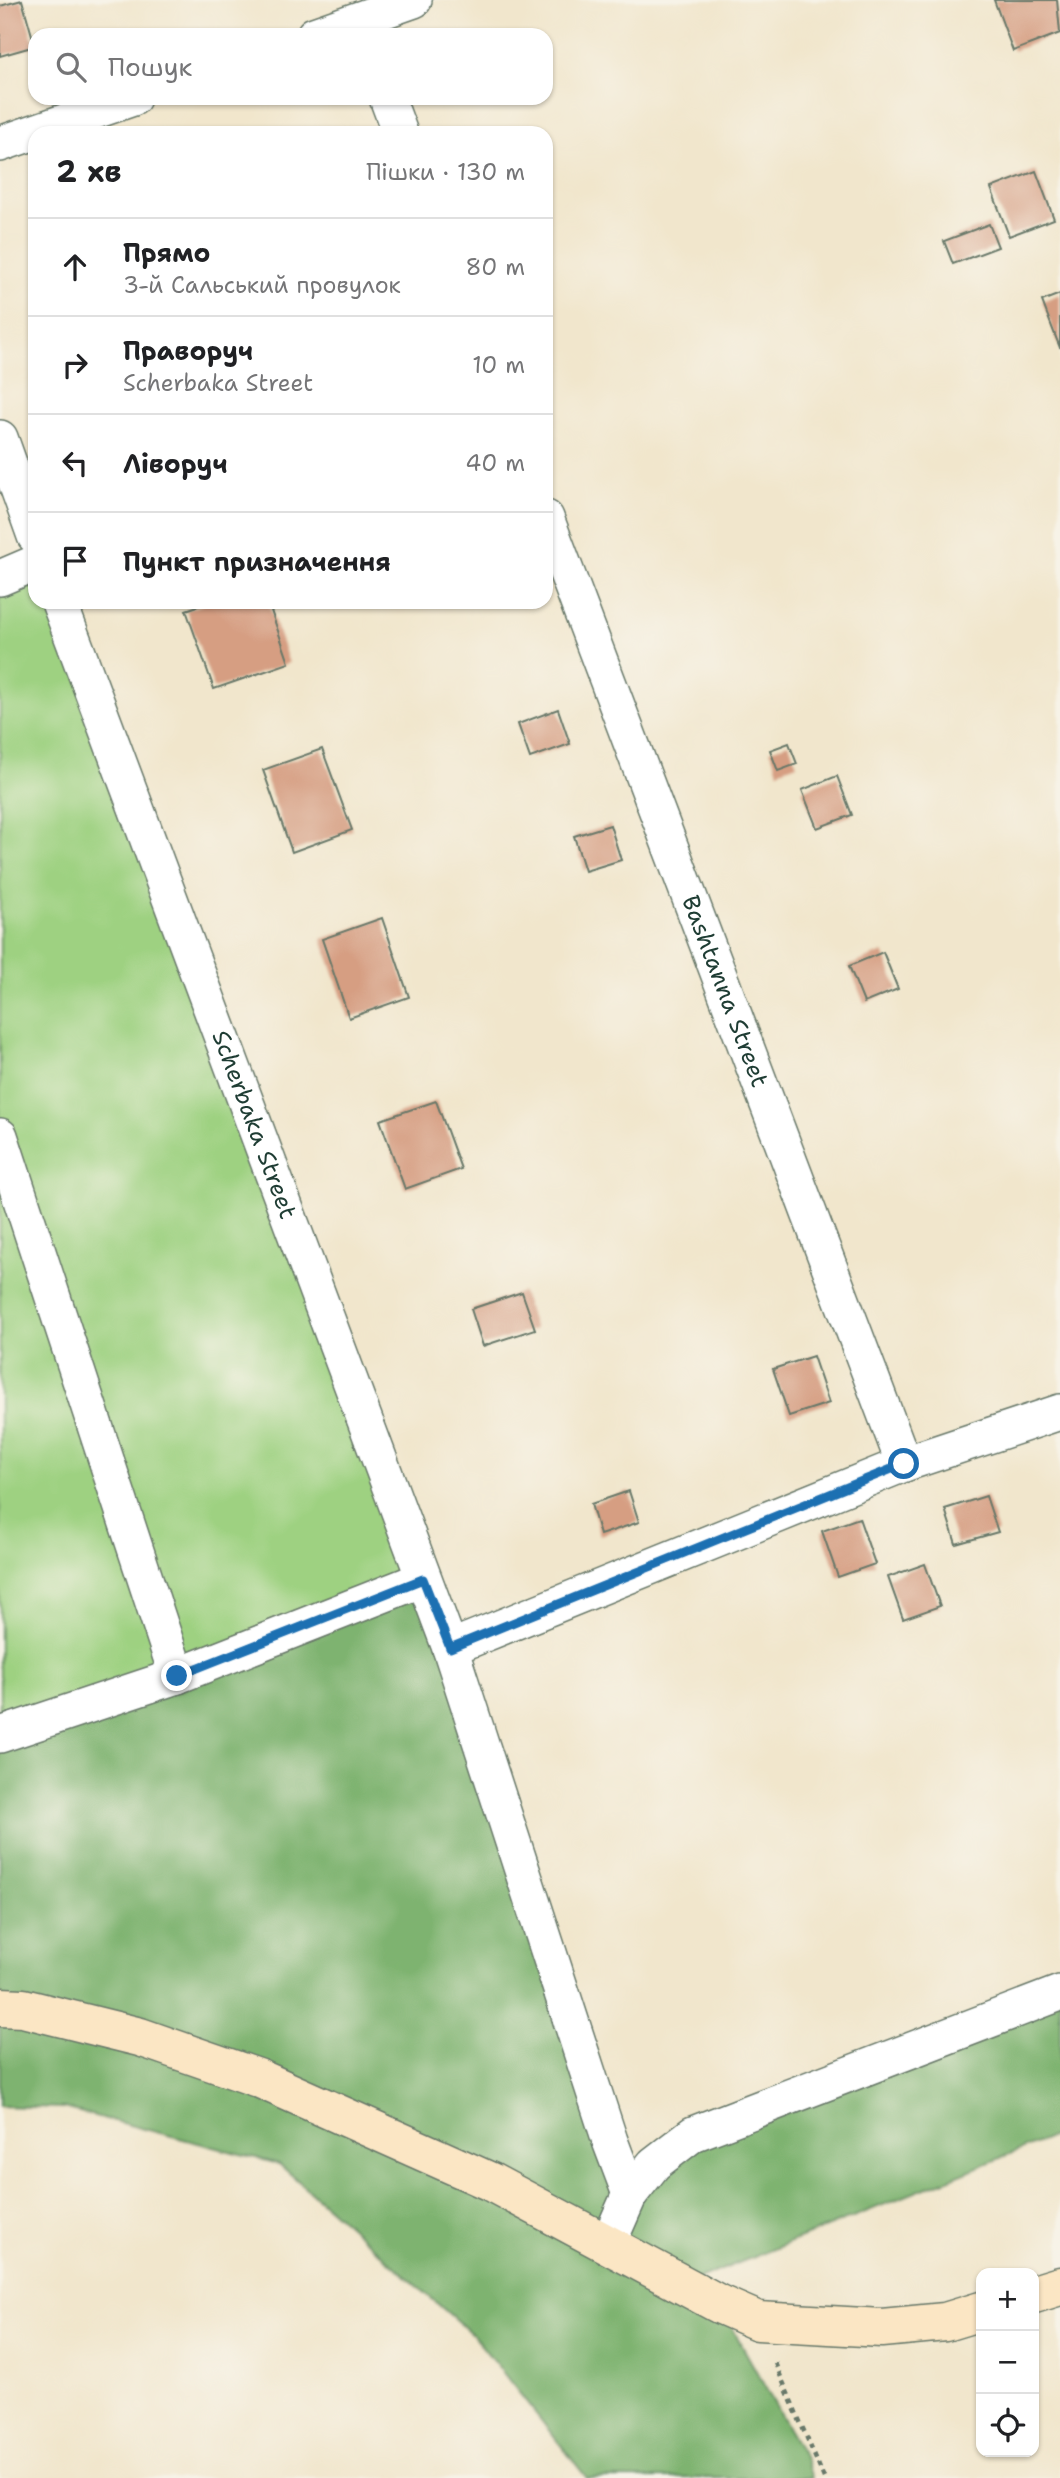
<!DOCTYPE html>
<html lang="uk">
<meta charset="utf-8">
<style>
:root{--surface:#fff;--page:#f2f2f2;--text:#202124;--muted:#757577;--line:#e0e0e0}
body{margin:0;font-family:"Shantell Sans",sans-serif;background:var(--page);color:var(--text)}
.controls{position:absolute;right:21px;bottom:21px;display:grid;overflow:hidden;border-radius:14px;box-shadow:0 2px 5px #0004}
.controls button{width:63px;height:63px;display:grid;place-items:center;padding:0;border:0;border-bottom:2px solid var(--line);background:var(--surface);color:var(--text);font:35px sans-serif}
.stop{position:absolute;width:21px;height:21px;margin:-16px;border:5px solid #1f6fb2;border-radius:50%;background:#fff}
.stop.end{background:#1f6fb2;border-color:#fff;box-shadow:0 2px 7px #0008}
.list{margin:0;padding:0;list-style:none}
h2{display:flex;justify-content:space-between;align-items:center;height:91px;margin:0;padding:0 28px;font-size:30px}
h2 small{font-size:23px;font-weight:400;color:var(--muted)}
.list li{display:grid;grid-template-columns:46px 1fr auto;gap:21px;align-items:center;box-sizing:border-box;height:98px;padding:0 28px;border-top:2px solid var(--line)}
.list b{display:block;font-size:26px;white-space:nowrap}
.list p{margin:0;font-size:23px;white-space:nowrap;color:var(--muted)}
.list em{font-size:23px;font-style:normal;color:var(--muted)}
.icon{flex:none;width:38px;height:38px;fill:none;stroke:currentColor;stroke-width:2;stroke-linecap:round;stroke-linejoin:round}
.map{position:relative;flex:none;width:1060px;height:2478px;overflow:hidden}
.search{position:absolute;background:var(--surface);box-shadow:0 2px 5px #0004;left:28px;top:28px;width:525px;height:77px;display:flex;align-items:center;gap:18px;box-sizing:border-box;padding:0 24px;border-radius:21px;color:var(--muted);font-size:26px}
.panel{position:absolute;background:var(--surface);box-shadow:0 2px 5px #0004;left:28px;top:126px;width:525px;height:483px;border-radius:21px}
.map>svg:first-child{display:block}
</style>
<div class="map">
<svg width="1060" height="2478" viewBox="0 0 1060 2478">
<rect width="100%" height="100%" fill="#f7f3e8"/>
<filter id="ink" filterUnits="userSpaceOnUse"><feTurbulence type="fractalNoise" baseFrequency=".0143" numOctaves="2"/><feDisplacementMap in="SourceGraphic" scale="14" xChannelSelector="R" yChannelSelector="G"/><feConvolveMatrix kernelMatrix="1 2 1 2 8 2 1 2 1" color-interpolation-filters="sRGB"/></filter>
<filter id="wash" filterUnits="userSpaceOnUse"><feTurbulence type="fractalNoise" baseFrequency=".00686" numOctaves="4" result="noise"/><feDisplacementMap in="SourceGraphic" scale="28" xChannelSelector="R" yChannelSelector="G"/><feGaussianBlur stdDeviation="1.57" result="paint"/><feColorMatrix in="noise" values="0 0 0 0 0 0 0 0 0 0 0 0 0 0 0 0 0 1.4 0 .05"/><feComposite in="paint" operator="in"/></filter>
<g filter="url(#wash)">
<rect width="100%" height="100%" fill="#f1e6cc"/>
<path fill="#9ed181" stroke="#5e875a" stroke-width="2" d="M35 563V602H59L423 1579 0 1735V578Z"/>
<path fill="#7eb36f" stroke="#4e7852" stroke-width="2" d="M423 1579 630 2193 654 2164 1060 1993V2134L686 2284 719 2304 805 2459 812 2478H587L473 2335 279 2164 64 2108 0 2106V1735Z"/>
<g id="blocks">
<path fill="#d69e82" d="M22 0 35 46 0 56V6Z
M994 0H1057L1060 33 1013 51Z
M1036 171 1054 219 1009 236 991 188Z
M989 224 998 247 953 264 944 241Z
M1060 294V348L1042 301Z
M210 602H268L289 663 214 689 186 610Z
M558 709 570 744 530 758 518 724Z
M789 743 797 764 778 771 770 750Z
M322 749 352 830 292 852 263 770Z
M837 776 852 815 817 828 802 790Z
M610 825 621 860 585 871 574 836Z
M382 918 409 997 349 1018 322 939Z
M883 952 898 989 864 1003 849 966Z
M436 1101 461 1169 405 1189 380 1120Z
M522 1292 535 1329 483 1346 471 1309Z
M813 1356 829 1403 789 1416 773 1369Z
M629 1491 639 1522 600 1535 591 1504Z
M986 1496 998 1532 956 1544 945 1509Z
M859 1518 875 1564 838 1577 822 1531Z
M925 1564 940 1606 903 1619 888 1577Z"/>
</g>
</g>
<g filter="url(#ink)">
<use href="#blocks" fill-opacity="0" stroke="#687869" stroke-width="2"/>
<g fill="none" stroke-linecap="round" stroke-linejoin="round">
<g stroke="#687869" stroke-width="38">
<g id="street">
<path d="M314 35 414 0"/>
<path d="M387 98 400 133"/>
<path d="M0 144 133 98"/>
<path d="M0 438 35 536"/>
<path id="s1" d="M546 518 904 1464"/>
<path d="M0 578 35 563"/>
<path id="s2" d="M59 602 450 1648 610 2141 630 2194"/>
<path d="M0 1136 177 1676"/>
<path d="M450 1648 904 1464 1060 1412"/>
<path d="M0 1735 177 1676 423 1579"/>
<path d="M608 2244 630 2194 654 2164 693 2134 1060 1993"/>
</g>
</g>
<g stroke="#687869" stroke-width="41">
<path id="secondary" d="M0 2007 23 2008 140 2037 258 2078 491 2182 719 2304 758 2321 882 2328 945 2322 981 2311
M1034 2294 1060 2286"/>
</g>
<path stroke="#687869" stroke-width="4.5" stroke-dasharray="5 5" stroke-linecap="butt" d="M775 2363 824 2478"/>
<use href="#street" stroke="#fff" stroke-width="35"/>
<use href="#secondary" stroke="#fbe6c4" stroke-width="38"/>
</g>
</g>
<g fill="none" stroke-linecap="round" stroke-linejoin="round" filter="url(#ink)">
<path stroke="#1f6fb2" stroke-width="9" d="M177 1676 423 1579 450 1648 904 1464"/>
</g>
<g text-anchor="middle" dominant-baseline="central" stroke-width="5" stroke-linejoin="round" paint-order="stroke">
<g font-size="24" fill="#1f3d34" stroke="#f7f3e8">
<text stroke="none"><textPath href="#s1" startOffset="506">Bashtanna Street</textPath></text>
<text stroke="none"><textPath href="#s2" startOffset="558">Scherbaka Street</textPath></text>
</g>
</g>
</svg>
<div class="controls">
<button>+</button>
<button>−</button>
<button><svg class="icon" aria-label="locate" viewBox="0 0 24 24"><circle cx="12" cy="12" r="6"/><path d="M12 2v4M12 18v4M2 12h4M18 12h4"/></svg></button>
</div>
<div class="stop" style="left:904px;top:1464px"></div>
<div class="stop end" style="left:177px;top:1676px"></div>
<div class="search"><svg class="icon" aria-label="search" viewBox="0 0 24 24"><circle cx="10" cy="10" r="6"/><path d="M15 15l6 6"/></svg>Пошук</div>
<section class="panel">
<h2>2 хв<small>Пішки · 130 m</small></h2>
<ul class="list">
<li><svg class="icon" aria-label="ahead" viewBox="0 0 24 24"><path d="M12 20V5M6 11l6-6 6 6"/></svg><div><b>Прямо</b><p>3-й Сальський провулок</p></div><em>80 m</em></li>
<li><svg class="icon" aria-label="right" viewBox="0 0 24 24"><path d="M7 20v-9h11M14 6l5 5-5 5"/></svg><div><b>Праворуч</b><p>Scherbaka Street</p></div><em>10 m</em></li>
<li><svg class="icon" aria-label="left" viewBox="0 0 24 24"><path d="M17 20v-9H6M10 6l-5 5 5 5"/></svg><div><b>Ліворуч</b></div><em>40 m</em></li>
<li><svg class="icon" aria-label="arrive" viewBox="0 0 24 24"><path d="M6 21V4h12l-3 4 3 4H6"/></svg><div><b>Пункт призначення</b></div></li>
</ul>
</section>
</div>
